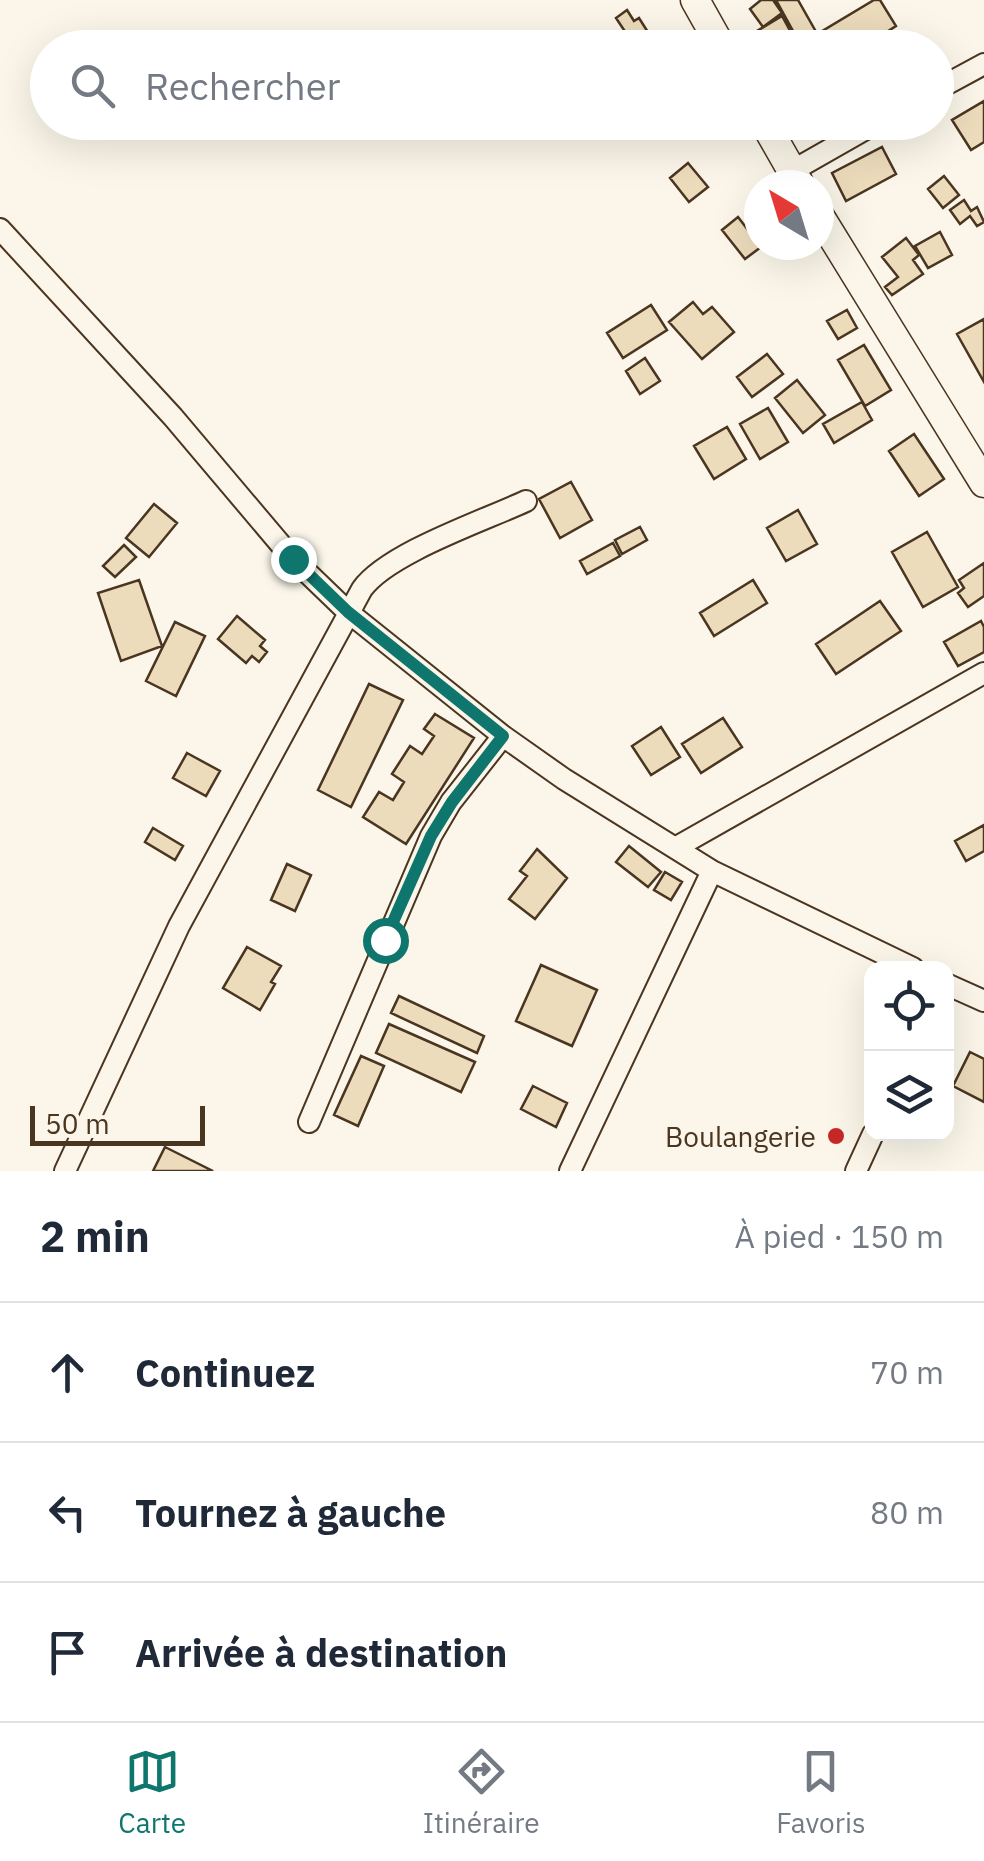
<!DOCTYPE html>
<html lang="fr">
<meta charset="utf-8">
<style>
:root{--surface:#fff;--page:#f6f6f7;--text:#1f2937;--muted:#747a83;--line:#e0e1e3;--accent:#0f766e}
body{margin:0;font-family:"IBM Plex Sans",sans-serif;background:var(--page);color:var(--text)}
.controls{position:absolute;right:30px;bottom:30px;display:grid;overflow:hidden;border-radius:20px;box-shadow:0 10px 40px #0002}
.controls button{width:90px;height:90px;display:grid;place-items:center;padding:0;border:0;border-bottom:2px solid var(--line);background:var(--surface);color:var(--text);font:50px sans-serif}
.compass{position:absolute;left:744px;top:170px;width:90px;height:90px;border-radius:50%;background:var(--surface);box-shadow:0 10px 40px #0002;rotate:322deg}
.scale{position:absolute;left:30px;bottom:25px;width:175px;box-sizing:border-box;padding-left:10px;border:5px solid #4a3520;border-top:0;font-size:28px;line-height:35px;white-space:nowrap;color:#4a3520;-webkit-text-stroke:8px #fbf6e9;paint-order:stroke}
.stop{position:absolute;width:30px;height:30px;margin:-22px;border:8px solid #0f766e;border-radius:50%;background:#fff}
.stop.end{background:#0f766e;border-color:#fff;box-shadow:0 2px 10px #0008}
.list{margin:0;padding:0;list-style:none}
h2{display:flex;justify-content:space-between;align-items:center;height:130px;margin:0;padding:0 40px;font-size:42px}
h2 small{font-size:32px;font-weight:400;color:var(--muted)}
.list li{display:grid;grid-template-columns:65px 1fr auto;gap:30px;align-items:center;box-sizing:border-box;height:140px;padding:0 40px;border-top:2px solid var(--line)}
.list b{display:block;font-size:38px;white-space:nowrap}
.list em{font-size:32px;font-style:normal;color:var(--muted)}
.icon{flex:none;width:55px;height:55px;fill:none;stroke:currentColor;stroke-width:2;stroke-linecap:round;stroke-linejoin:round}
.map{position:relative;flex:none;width:984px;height:1171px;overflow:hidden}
.search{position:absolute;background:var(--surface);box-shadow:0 10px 40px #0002;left:30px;right:30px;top:30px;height:110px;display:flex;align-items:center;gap:25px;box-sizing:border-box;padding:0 35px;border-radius:55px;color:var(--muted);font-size:38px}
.sheet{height:550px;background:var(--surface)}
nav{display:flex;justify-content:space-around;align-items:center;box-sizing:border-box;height:140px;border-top:2px solid var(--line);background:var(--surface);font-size:28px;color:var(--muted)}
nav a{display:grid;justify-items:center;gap:5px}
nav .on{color:var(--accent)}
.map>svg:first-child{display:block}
</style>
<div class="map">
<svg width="984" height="1171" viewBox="0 0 984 1171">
<rect width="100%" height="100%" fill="#fbf6e9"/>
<path fill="#ecdcbc" stroke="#4a3520" stroke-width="2.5" d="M761 0H773L782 13 763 27 750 9Z
M776 0H798L815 30 798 40Z
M874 0H880L896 26 861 48H821L814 36Z
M627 10 634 21 639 18 651 37 636 48 616 18Z
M782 16 794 38 778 48H753L747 37Z
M984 101V142L971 150 952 120Z
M791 122H838V123L816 138 809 127 799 133Z
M882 147 896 174 846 201 832 173Z
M688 163 708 187 689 202 670 178Z
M944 176 959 195 943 208 928 189Z
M964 200 971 211 977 207 984 222 977 226 970 216 960 224 950 210Z
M738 217 761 247 745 259 722 230Z
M940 232 952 255 928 268 915 246Z
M906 238 919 255 913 260 923 274 892 295 885 287 898 277 882 257Z
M693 302 703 314 712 307 734 332 702 359 669 322Z
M651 305 667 330 623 358 607 333Z
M847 310 857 328 838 339 827 321Z
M984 319V382L957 334Z
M864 345 891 390 865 406 838 360Z
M767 354 783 374 752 397 737 377Z
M645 358 660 381 640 394 626 371Z
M797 380 825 415 803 433 775 398Z
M862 402 872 420 834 443 823 424Z
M768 408 788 442 760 459 740 424Z
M727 427 746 459 714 479 694 446Z
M914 434 944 479 919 496 889 451Z
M571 482 592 520 560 538 539 499Z
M154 504 177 523 149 557 126 538Z
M798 510 817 544 786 561 767 528Z
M640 527 647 540 622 554 615 540Z
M927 532 958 587 923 607 892 552Z
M613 543 620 556 587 574 580 561Z
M124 545 136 557 115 577 103 566Z
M984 563V596L968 607 958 593 964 588 959 580Z
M139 580 162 646 121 661 98 593Z
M753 580 767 603 714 636 700 613Z
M880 601 901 631 836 674 816 644Z
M237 616 265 640 260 646 267 652 259 662 252 656 246 663 218 639Z
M981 621 984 627V652L958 666 944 642Z
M175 622 205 636 176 696 146 681Z
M369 684 403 700 351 807 318 790Z
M435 714 474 738 406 844 363 817 379 792 393 800 404 782 392 774 410 746 422 754 434 736 424 729Z
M723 718 742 747 701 773 682 744Z
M661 727 680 757 651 775 632 746Z
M187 753 220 771 206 796 173 778Z
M984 825V851L966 861 955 841Z
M153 828 183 846 175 860 145 842Z
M629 846 661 872 648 887 616 862Z
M537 849 567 878 535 919 509 899 527 876 520 871Z
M287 864 311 875 295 911 271 900Z
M665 872 682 882 671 900 654 890Z
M247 947 281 966 271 982 275 984 260 1010 223 988Z
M541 965 597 990 572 1046 516 1021Z
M399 996 484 1036 477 1053 391 1013Z
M389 1024 475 1062 461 1092 376 1053Z
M970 1052 984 1059V1102L953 1086Z
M361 1056 384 1066 358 1126 334 1115Z
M533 1086 567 1103 556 1127 521 1109Z
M165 1147 213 1171H153Z"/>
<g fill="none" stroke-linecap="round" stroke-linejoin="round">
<g stroke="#4a3520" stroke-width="24">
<path id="minor" d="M936 90 984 64
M792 171 878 122
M0 229 173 417 293 559 348 612 503 736 564 779 712 871 913 968
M675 848 984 673
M946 984 984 1001
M309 1122 431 836 451 802 503 736
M65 1171 179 926 362 589C388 553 483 521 526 501
M570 1171 712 871
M856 1171 873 1134"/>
</g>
<g stroke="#4a3520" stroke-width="31">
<path id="tertiary" d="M695 0 722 48
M764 122 800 185
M819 215 984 483"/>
</g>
<use href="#minor" stroke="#fbf6e9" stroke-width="20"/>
<use href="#tertiary" stroke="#fbf6e9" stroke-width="28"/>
</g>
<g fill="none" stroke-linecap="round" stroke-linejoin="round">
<path stroke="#0f766e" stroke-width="12" d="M293 559 348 612 503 736 452 802 431 836 385 940"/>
</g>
<circle fill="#c62828" stroke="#fbf6e9" stroke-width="4" cx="836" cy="1136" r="10"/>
<g text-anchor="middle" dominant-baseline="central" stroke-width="8" stroke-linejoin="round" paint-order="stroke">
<g font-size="28" fill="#4a3520" stroke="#fbf6e9" text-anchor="end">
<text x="816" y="1136">Boulangerie</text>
</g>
</g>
</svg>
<div class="controls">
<button><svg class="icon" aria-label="locate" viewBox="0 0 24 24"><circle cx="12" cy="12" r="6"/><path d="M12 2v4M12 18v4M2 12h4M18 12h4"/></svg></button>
<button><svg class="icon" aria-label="layers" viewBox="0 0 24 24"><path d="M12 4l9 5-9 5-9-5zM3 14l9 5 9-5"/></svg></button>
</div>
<svg class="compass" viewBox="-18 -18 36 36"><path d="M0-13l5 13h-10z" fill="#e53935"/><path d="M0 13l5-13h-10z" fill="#747a83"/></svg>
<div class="scale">50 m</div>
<div class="stop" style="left:385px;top:940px"></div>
<div class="stop end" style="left:293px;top:559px"></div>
<div class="search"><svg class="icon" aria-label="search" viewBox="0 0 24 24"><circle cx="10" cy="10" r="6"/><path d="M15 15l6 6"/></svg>Rechercher</div>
</div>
<section class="sheet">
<h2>2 min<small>À pied · 150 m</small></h2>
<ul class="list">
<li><svg class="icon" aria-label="ahead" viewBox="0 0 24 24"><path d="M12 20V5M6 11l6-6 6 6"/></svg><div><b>Continuez</b></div><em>70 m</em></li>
<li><svg class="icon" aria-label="left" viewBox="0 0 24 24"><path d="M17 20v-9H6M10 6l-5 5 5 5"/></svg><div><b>Tournez à gauche</b></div><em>80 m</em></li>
<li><svg class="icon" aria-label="arrive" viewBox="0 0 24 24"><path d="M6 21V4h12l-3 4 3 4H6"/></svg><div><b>Arrivée à destination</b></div></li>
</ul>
</section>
<nav>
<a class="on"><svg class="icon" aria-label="map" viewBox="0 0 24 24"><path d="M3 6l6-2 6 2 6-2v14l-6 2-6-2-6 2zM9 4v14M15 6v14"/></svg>Carte</a>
<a><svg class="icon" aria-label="directions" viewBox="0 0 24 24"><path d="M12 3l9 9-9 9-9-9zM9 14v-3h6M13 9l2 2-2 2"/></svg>Itinéraire</a>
<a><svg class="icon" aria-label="saved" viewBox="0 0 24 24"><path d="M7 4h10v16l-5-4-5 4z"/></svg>Favoris</a>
</nav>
